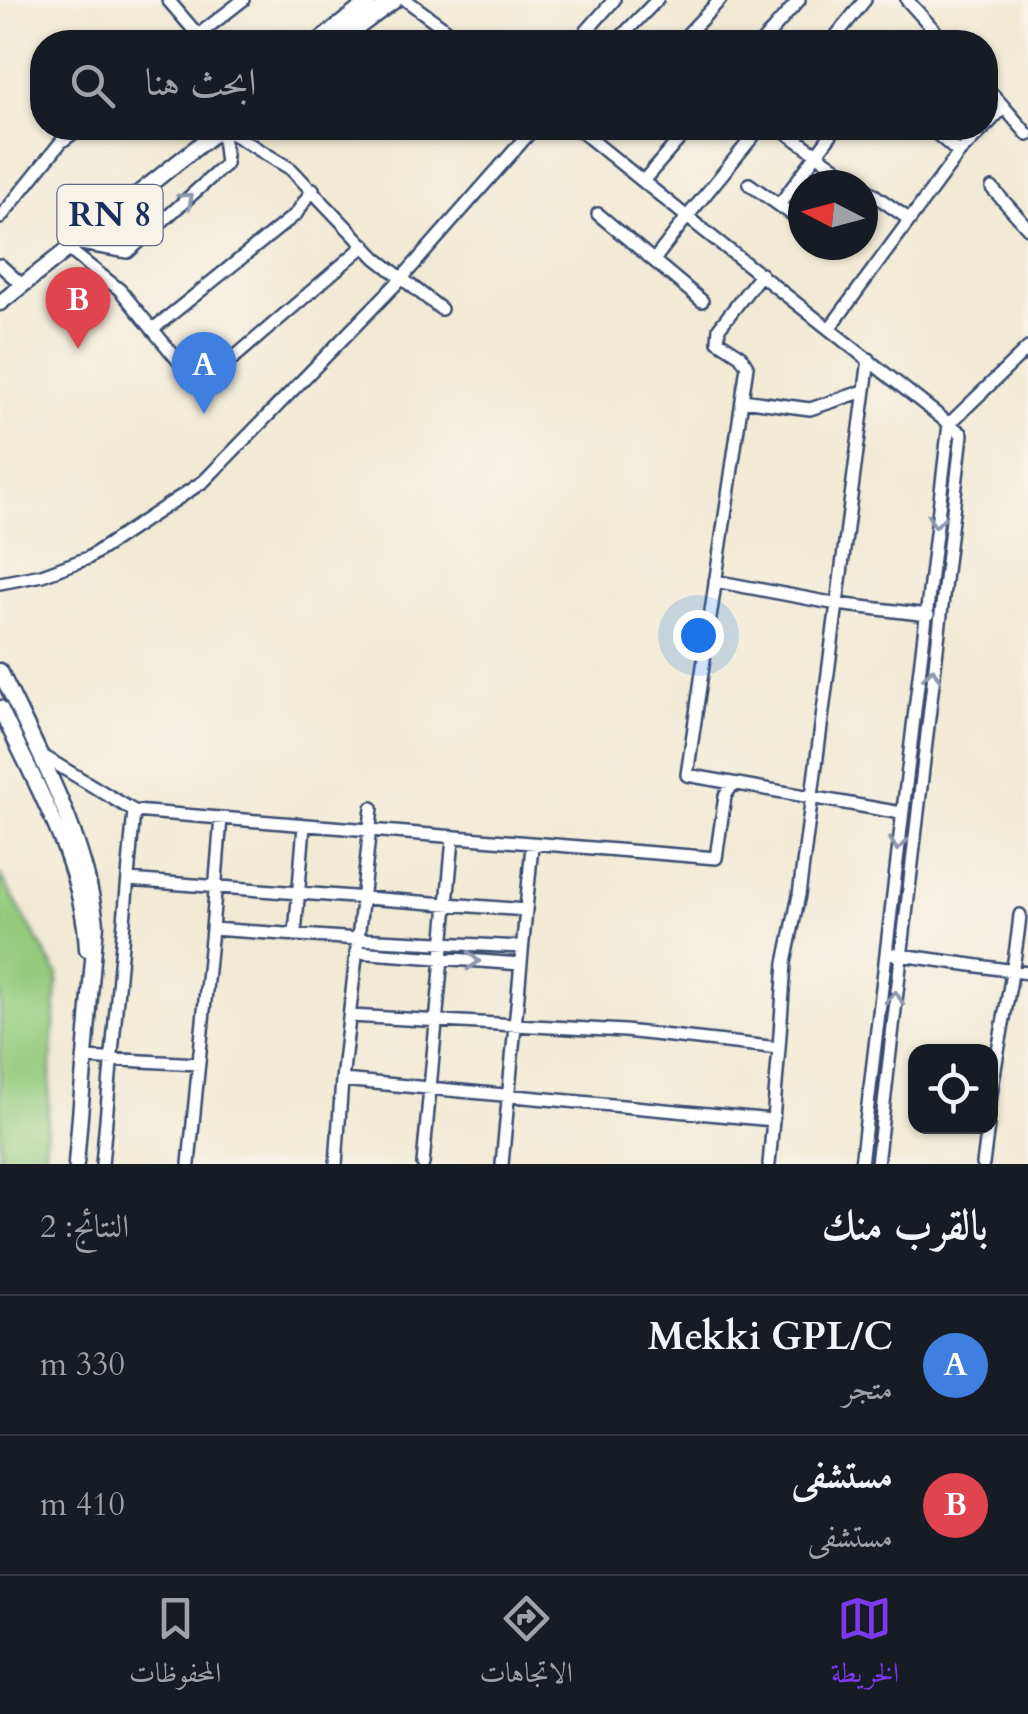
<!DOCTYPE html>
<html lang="ar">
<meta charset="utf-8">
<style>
:root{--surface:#171b24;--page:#242831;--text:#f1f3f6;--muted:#9ea1a6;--line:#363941;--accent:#7c3aed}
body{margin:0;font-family:Cardo,Amiri,serif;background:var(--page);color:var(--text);direction:rtl}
.controls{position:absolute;right:30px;bottom:30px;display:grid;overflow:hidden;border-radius:20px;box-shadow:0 2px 8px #0004}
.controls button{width:90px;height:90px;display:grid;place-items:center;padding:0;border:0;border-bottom:2px solid var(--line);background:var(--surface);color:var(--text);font:50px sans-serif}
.compass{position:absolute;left:788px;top:170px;width:90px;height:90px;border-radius:50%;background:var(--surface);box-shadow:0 2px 8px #0004;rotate:276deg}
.you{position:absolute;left:698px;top:635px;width:35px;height:35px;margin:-25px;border:8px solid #fff;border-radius:50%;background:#1a73e8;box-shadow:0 0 0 15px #1a73e833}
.badge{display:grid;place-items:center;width:65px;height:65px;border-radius:50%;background:var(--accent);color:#fff;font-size:32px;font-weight:700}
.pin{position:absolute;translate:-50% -82px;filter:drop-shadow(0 2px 5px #0008)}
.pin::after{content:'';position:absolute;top:52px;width:35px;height:30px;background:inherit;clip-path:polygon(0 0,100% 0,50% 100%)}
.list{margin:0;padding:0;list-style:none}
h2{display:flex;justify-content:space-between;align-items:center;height:130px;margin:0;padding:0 40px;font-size:42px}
h2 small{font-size:32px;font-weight:400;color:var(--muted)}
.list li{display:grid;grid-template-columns:65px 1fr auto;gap:30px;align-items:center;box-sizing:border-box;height:140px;padding:0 40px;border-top:2px solid var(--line)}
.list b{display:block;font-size:38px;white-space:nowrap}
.list p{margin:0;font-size:32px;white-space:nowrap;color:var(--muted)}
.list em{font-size:32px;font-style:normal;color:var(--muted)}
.icon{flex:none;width:55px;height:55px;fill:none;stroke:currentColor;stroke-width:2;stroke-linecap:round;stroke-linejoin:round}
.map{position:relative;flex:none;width:1028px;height:1164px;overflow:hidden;direction:ltr}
.search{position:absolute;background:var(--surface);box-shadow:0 2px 8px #0004;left:30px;right:30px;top:30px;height:110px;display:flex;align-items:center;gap:25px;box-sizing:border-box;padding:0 35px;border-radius:40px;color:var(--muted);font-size:38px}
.sheet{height:410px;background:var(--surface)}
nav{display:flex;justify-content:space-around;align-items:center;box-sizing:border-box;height:140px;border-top:2px solid var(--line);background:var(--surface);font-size:28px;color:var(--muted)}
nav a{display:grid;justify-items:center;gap:5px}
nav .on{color:var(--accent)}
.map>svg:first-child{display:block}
</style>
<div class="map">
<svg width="1028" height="1164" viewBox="0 0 1028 1164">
<rect width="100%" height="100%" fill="#f7f3e8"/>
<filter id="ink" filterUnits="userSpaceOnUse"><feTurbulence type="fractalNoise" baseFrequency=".01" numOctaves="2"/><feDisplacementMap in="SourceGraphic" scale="20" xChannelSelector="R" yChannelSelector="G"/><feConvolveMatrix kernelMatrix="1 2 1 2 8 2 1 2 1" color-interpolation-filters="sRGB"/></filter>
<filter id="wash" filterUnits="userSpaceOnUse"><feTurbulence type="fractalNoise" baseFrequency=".0048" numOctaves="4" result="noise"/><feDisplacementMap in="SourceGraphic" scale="40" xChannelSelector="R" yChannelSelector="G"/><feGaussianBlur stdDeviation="2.25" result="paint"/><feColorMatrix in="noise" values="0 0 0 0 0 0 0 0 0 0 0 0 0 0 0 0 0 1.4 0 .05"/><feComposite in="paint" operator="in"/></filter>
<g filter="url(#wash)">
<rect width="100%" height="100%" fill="#f1ead4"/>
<path fill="#93ca7c" stroke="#577c6d" stroke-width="2.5" d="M0 875 58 975 44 1164H0Z"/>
</g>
<g filter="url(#ink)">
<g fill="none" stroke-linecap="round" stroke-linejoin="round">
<g stroke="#3b4b70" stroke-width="16">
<path id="minor" d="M168 0 204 42
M406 0 463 42
M907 0 945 42
M584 34 614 0
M189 42 243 0
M616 42 657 0
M680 42 720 0
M762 42 799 0
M831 42 865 0
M986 87 1004 107 986 126
M1004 107 1028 135
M223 128 291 169 376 258 441 309
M577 128 687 217 760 128
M780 128 860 185
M959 153 984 128
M644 180 689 128
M749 184 803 222
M863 187 910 220
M992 188 1028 228
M779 205 836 128
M598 214 702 301
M0 218 61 142 80 128
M75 243 128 252 226 164 222 128
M68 249 120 290 200 387 365 245
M654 260 687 217 962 434 877 1164
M0 265 22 285
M761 274 719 328 718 341 740 355 747 366 687 775 901 813
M830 328 959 153 930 128
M153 329 296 214 313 189
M742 400 810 409 864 391
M715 581 837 604 928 615
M0 583 42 575 88 558 204 481 402 278 534 128
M38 753 134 811 716 858 725 796 733 784
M372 808 358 939 522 947
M128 880 526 910
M212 929 221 818
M295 935 304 826
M356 952 521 964
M894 954 1028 973
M350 1016 625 1031 779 1048 785 963 799 895 869 359
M85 1058 199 1064
M990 1103C998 1039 1014 979 1020 915
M102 1164 134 811
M189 1164 212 929 358 939 342 1080 773 1120 779 1048
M336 1164 342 1080
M423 1164 453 839
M502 1164 532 846
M769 1164 773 1120
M861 1164 949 424 1028 348
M983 1164 988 1126"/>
</g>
<g stroke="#3b4b70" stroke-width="19">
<path id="major" d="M318 42 371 0
M338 42 395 0
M0 303 221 128
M0 671C38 752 85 835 96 924L76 1164
M0 708C36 786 83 863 87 949"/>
</g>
<use href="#minor" stroke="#fff" stroke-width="11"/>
<use href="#major" stroke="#fff" stroke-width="14"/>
</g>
<defs><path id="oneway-chevron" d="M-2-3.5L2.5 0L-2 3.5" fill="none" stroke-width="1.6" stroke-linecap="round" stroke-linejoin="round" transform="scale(2.5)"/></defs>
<g stroke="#8d97ae">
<use href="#oneway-chevron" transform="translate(187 199) rotate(-42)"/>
<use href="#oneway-chevron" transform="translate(936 521) rotate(97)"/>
<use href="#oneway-chevron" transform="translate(932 675) rotate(-83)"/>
<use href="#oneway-chevron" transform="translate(898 844) rotate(97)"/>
<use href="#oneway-chevron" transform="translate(473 961) rotate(4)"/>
<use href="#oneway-chevron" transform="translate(895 998) rotate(-84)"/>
</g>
</g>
<g text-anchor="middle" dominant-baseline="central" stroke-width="10" stroke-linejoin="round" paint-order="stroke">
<rect fill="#f7f3e8" stroke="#5d6a87" stroke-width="2.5" x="57.5" y="185" width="105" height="60" rx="8"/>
<g font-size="35" font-weight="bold" fill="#1b2f5e">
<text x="110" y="215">RN 8</text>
</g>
</g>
</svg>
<div class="controls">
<button><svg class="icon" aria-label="locate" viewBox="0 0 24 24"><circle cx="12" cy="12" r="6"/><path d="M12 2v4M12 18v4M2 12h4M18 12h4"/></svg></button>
</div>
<svg class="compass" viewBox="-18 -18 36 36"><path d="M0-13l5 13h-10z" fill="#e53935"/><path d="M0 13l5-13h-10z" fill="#9ea1a6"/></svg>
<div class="you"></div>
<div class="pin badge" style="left:204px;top:414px;background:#3f7fe0">A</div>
<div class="pin badge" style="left:78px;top:349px;background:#e0444e">B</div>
<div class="search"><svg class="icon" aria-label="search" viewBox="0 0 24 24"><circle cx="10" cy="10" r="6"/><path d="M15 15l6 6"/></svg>ابحث هنا</div>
</div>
<section class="sheet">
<h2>بالقرب منك<small>النتائج: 2</small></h2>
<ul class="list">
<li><span class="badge" style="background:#3f7fe0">A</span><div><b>Mekki GPL/C</b><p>متجر</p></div><em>330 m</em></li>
<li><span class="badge" style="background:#e0444e">B</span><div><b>مستشفى</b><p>مستشفى</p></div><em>410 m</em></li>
</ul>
</section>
<nav>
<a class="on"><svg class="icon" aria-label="map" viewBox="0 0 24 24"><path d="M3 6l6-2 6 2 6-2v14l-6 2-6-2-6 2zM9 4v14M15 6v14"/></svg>الخريطة</a>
<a><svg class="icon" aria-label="directions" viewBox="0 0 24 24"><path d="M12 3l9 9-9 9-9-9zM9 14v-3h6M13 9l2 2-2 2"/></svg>الاتجاهات</a>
<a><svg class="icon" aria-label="saved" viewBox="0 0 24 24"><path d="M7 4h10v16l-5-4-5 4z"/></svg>المحفوظات</a>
</nav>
